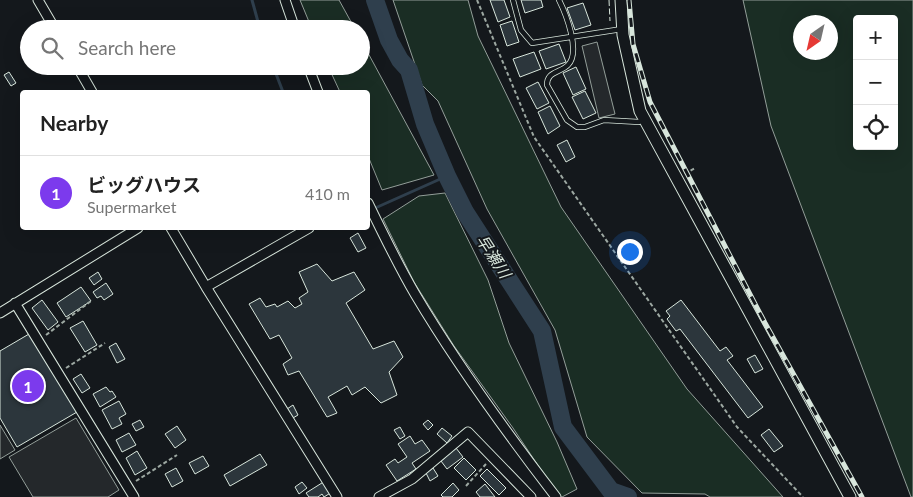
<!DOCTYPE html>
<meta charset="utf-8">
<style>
:root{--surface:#fff;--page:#f6f6f6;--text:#222;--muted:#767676;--line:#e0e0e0;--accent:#7c3aed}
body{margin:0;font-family:Lato,"Noto Sans JP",sans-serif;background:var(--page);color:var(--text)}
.controls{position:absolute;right:15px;top:15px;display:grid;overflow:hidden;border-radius:5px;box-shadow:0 5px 20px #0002}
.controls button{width:45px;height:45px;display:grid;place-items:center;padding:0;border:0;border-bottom:1px solid var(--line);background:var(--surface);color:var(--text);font:25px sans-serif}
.compass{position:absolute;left:793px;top:15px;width:45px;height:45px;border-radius:50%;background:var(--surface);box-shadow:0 5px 20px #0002;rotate:214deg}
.you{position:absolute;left:629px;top:251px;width:18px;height:18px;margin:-12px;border:4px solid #fff;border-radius:50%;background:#1a73e8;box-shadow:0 0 0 8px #1a73e833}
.badge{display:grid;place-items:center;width:32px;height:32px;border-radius:50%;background:var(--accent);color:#fff;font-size:16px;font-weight:700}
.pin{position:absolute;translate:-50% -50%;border:2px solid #fff;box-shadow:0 1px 5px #0006}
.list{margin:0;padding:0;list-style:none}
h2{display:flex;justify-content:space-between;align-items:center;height:65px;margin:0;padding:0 20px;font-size:21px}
h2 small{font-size:16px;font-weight:400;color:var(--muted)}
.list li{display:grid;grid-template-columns:32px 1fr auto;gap:15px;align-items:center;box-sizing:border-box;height:75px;padding:0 20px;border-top:1px solid var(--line)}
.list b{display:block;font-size:19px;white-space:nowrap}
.list p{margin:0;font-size:16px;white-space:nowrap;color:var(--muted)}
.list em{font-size:16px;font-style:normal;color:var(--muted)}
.icon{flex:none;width:28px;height:28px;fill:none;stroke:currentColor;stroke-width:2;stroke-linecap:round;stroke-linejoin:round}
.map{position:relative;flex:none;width:913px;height:497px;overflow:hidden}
.search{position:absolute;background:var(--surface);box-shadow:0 5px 20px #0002;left:20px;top:20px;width:350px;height:55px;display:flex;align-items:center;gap:12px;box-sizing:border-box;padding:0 18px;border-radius:28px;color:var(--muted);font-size:19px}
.panel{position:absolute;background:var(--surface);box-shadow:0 5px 20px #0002;left:20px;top:90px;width:350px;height:140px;border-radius:5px}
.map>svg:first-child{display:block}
</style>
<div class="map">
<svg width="913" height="497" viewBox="0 0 913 497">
<rect width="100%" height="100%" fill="#14181c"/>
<path fill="#1a2d24" stroke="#939e99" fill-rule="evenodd" d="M300 0H339L355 29H312Z
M393 0H468L478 36 561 207 687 389 783 497H710L705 494 642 493 587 437 555 330 487 209 438 101 422 85Z
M743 0H913V497H911L771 126ZM857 19H894V146H857ZM800 22H830V52H800Z
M361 40 434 175 382 190 368 156V92H340L328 66H361Z
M445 193 488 280 509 343 557 442 577 489 562 497H559L513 428 454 346 414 282 383 219 419 196Z"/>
<path fill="#24282b" stroke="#939e99" d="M597 42 615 114 599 118 582 46Z
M76 418 119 490 108 497H33L9 457Z
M0 425 15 450 0 459Z"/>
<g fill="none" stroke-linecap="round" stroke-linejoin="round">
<path stroke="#2f3f4d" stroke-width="3" d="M252 0 260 29
M273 66 283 92
M373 209 447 176"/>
<path stroke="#2f3f4d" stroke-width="18" d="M375 0 389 40 400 60 409 70 425 124 447 176 465 212 542 331 563 427 611 491 628 497"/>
</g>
<path fill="#2c363c" stroke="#d8e6dc" d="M490 0H504L510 17 498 22Z
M521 0H541L543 7 525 13Z
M583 3 591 25 575 30 567 8Z
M512 21 519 42 507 46 500 25Z
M559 44 566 62 546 69 539 51Z
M534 52 541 69 520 77 513 59Z
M576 67 586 89 573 95 563 73Z
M9 72 16 83 11 86 4 75Z
M538 82 549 103 537 109 526 88Z
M585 91 596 113 583 119 572 97Z
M550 106 560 126 548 134 538 112Z
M567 140 575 157 566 162 557 145Z
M358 233 366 248 358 252 350 238Z
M317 264 332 281 354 272 365 290 346 303 373 349 394 341 403 357 389 372 397 395 381 403 365 387 352 395 347 386 328 397 337 413 327 417 299 371 288 375 283 364 292 358 279 335 270 339 249 304 260 298 266 307 275 304 277 307 288 301 295 308 302 304 299 298 308 292 299 272Z
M98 272 102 279 94 285 89 278Z
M106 283 113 294 104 300 101 296 97 298 93 292Z
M81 287 91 301 66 317 57 303Z
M42 300 58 322 48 330 32 308Z
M681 300 720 351 726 347 733 356 727 360 763 407 748 418 680 329 676 331 667 319 670 316 666 311Z
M83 321 97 345 85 352 70 328Z
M29 334 77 412 17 447 0 418V351Z
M116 343 125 359 117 363 109 347Z
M755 355 763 369 755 373 747 359Z
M81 374 90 388 82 393 73 379Z
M106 387 110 392 112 391 116 397 100 407 93 394Z
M119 401 126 414 119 418 122 424 112 429 102 410Z
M293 405 298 415 293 418 287 409Z
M140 420 144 427 136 431 132 424Z
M428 420 433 425 428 430 423 424Z
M177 426 186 440 175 448 165 434Z
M400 427 405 436 400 439 394 430Z
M442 428 452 436 447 443 437 434Z
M769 429 783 446 774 452 761 435Z
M129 433 136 445 122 452 116 440Z
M410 436 415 444 422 440 430 451 412 463 416 469 397 481 386 465 395 459 398 463 407 457 398 444Z
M456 448 463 457 447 469 441 461Z
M137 451 147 468 135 475 126 458Z
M260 454 267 465 230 486 224 475Z
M203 456 209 466 195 474 189 463Z
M464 458 476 470 466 480 454 468Z
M176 468 183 481 172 487 165 474Z
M433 468 438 476 430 481 426 473Z
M487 469 506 488 499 495 480 476Z
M325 481 332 492 324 497 322 494 318 497H309L306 493Z
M302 482 307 488 299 494 295 487Z
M453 483 459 490 452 497H443L441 495Z
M485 484 495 497H480L476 492Z"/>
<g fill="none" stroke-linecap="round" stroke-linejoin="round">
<g stroke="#d8e6dc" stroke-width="6">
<path id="service" d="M513 0 521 30 532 43 622 29
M559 0C566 14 581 52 568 65 560 73 547 71 547 85L567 120 577 127H585L604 120 639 122"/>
</g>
<g stroke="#d8e6dc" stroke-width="11">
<path id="minor" d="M38 0 55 29
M285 0 295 29
M77 66 92 92
M308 66 318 92
M368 203C383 234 398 265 415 294 457 365 506 432 556 497
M171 228 206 287 337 497
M206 287 309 228
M15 303 134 497
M0 313 138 228
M379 497 412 479 468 432 531 497"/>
</g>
<g stroke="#d8e6dc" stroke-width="13">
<path id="tertiary" d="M621 0 623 35 640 111 850 497"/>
</g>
<path stroke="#9da8a2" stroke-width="2" stroke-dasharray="4 2.5" stroke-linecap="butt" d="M477 0 534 137 737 427 803 497
M685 174 695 168
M46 335 91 301
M66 368 105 343
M136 481 177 455
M466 486 486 464"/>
<use href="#service" stroke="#14181c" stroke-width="4.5"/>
<use href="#minor" stroke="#14181c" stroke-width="9"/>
<use href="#tertiary" stroke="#14181c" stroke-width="11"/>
<g stroke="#d8e6dc" stroke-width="5">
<path id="rail" d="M629 0 633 44 650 102 765 323 862 497"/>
</g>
<use href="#rail" stroke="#14181c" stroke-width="3" stroke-dasharray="9" stroke-linecap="butt"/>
<path stroke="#d8e6dc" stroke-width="1" stroke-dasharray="6 2.5" stroke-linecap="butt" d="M609 0 610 21"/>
</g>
<g text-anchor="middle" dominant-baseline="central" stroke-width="4" stroke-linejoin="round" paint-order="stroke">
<g font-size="16" font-style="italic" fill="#d8e6dc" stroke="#14181c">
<text transform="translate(494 256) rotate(57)">早瀬川</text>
</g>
</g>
</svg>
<div class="controls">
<button>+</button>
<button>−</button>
<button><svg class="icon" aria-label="locate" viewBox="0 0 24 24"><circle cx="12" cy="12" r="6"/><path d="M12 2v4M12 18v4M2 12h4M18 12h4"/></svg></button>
</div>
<svg class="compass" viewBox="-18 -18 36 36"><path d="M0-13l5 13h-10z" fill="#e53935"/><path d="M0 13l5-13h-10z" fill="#767676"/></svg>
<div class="you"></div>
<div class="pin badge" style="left:28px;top:386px">1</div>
<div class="search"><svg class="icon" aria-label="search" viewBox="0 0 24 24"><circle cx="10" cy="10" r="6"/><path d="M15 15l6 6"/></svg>Search here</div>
<section class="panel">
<h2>Nearby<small></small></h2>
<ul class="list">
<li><span class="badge">1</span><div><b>ビッグハウス</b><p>Supermarket</p></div><em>410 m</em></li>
</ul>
</section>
</div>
